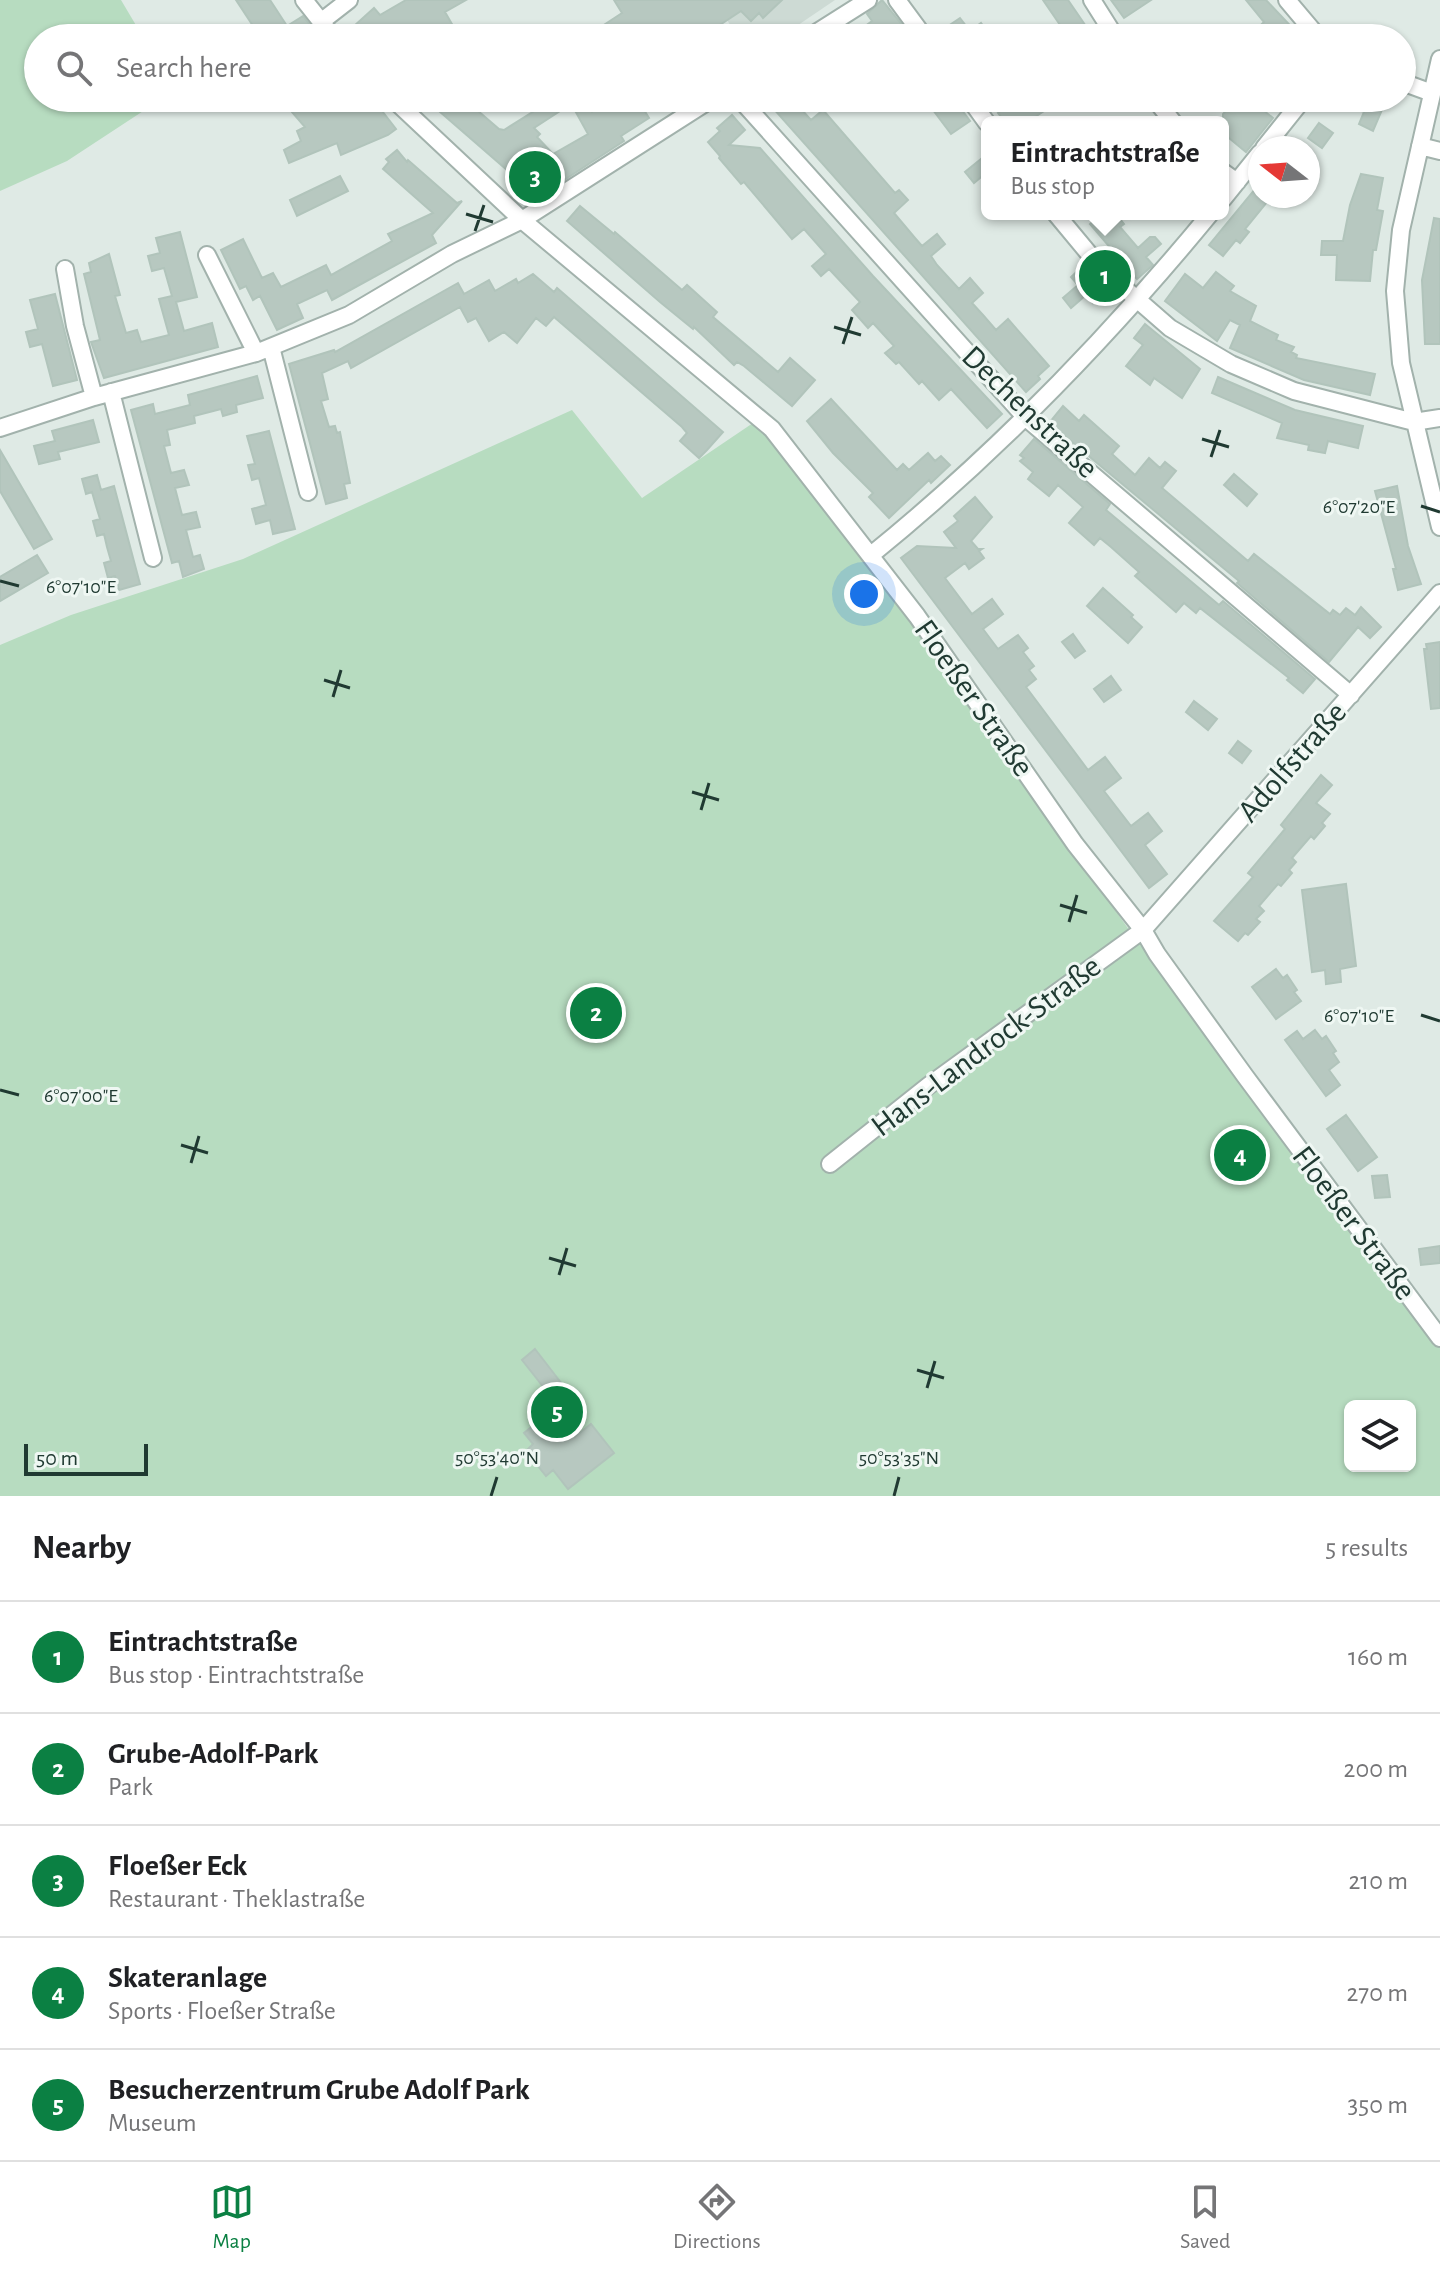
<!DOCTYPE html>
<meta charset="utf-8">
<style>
:root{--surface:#fff;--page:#f6f6f6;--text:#202124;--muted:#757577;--line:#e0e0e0;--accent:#0b8043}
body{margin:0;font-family:"Alegreya Sans",sans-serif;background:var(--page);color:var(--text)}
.controls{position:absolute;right:24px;bottom:24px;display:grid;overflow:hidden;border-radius:12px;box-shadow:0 2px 6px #0004}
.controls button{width:72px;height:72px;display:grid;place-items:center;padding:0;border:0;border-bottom:2px solid var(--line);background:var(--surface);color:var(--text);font:40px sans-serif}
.compass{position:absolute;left:1248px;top:136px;width:72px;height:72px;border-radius:50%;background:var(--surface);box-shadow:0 2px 6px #0004;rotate:287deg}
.scale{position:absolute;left:24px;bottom:20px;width:124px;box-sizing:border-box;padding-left:8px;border:4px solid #203a32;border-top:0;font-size:22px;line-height:28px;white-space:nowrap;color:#203a32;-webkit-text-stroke:6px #eff7f3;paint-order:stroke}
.you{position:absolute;left:864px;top:594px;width:28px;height:28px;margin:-20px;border:6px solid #fff;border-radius:50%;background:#1a73e8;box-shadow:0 0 0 12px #1a73e833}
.badge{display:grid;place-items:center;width:52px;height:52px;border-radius:50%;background:var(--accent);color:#fff;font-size:26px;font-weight:700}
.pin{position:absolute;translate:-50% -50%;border:4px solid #fff;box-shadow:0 2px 8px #0006}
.popup{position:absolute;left:981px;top:116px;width:248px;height:104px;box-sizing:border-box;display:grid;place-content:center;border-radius:12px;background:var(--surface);filter:drop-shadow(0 2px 6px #0005);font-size:26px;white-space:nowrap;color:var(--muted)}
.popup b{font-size:30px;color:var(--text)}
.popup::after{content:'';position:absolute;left:50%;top:100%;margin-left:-16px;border:16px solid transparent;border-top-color:var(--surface)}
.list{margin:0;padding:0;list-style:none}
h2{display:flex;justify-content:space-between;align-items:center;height:104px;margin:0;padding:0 32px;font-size:34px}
h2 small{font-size:26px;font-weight:400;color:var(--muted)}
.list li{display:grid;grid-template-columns:52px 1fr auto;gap:24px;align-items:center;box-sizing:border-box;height:112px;padding:0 32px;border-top:2px solid var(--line)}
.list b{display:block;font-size:30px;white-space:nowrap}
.list p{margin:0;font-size:26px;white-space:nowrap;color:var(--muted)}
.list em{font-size:26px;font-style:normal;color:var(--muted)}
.icon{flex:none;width:44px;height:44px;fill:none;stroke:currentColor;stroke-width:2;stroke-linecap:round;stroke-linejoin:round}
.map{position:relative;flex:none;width:1440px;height:1496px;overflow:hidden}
.search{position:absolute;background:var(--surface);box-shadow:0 2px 6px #0004;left:24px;right:24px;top:24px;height:88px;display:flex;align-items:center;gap:20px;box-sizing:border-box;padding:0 28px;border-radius:44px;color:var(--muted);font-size:30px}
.sheet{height:664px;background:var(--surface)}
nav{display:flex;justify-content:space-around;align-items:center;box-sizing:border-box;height:112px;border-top:2px solid var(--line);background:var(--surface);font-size:22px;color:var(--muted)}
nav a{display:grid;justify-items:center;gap:4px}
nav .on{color:var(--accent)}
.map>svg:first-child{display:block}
</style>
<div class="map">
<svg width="1440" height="1496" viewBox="0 0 1440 1496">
<rect width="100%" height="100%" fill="#dfeae5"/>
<path fill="#cddad4" d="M715 0H835L779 38H738Z"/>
<path fill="#b7dcc0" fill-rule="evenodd" d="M0 0H121L140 32 130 38H38V98H159L160 100 67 161 0 191Z
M572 410 642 498 753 423 771 435 858 545 1127 927 1351 1225 1347 1228 1440 1346V1496H0V645L71 615 243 559ZM1350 1406H1410V1466H1350Z"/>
<path fill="#b7c8c0" stroke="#b1c4bb" stroke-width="2" d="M236 0H270L287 26 303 16 320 38H261Z
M406 0H466L445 12 460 38H365L354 26 374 8 380 15Z
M614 0H782L763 18 759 13 751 21 741 11 700 38H638L632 29 618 38H584L622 13Z
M882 0 904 27 896 33 899 38H849L872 21 867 14Z
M1043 0H1068L1094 38H1069Z
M1111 0H1151L1124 18Z
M1246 0H1266L1302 38H1247L1264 22Z
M960 18 970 31 981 23 988 33 981 38H936L935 35Z
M294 98H372L396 129 388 135 341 155 337 143 289 163 284 150 301 141 297 131 305 127 285 104Z
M424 98H477L470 104 499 129 504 130 555 98H580L534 128 540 134 537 137 553 154 588 134 572 105 583 98 592 112 610 101 615 109 623 104 625 107 637 99 649 118 621 136 624 141 538 197Z
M764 98H791L811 120 823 110 895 193 899 190 908 200 894 213 915 238 922 246 937 234 945 244 931 256 937 265 959 289 970 278 983 293 972 303 983 315 996 330 1008 319 1049 366 1038 376 1040 379 1026 392Z
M924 98H953L970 121 951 134Z
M1236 98H1248L1273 118 1246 152 1223 133V114Z
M1332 98H1387L1373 131 1359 124 1364 112Z
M1018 99 1025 109 1037 101 1044 111 1032 119 1034 122H1005L998 113Z
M732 115 745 130 729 145 760 148 873 276 1002 414 987 428 951 389 939 400 922 381 919 384 899 362 896 364 885 353 894 346 873 323 868 328 852 310 860 302 829 269 821 276 812 266 826 254 804 229 792 239 744 182 741 184 719 158 720 156 708 142 720 131 717 128Z
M1319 123 1333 133 1322 148 1308 138Z
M397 150 407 162 408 160 457 203 462 201 432 235 436 243 332 300 327 290 297 304 303 318 277 330 260 296 253 300 246 286 240 289 221 250 243 239 262 278 273 273 281 287 326 265 331 275 392 241 388 234 433 213 383 169 389 162 386 159Z
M987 154V172L974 183 965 172Z
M1361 174 1383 178 1377 210 1383 211 1376 250H1373L1370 281 1336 280 1337 255H1321L1322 241H1343L1350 205Z
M340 176 348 191 297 216 290 200Z
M1260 183V196H1272L1245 229 1249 232 1240 243 1236 240 1223 256 1209 245Z
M580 206 614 234 615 232 682 290 687 285 717 312 713 317 778 372 790 358 815 380 792 406 744 366 737 362 734 365 694 327 693 329 660 302 567 221Z
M1102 214H1116L1124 224 1120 227 1138 248 1150 237H1155L1161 244 1146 257 1153 265 1137 279 1090 224Z
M1434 218 1440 219V344H1425L1422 280Z
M180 232 197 297 176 302 184 331 212 323 218 347 104 378 91 342 100 340 84 274 91 272 89 263 109 254 120 295 115 296 126 333 137 330 141 342 169 335 159 299 172 296 164 268 152 271 148 256 160 253 156 238Z
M1084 265 1109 290 1093 303 1086 295 1071 308 1063 298 1078 285 1071 277Z
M1216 272 1234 286 1230 291 1256 306 1250 321 1278 335 1276 340 1294 347 1291 352 1297 355 1296 358 1375 374 1370 395 1304 380 1230 348 1240 325 1230 320 1217 341 1165 301 1185 274 1203 288Z
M533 274 554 292 557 288 723 432 707 450 699 458 680 441 687 433 682 427 554 317 546 326 536 318 517 343 504 332 489 341 476 318 468 322 460 307 351 368 348 361 322 373 328 399 321 401 329 427 335 426 337 433 340 432 350 483 344 484 347 498 326 504 289 364 334 350 335 352 458 283 464 294 489 280 495 291 516 279 518 283Z
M55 294 77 380 53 386 42 344 30 347 26 332 38 329 30 300Z
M1145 324 1200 369 1182 398 1154 378 1150 385 1126 366 1143 345 1134 338Z
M257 376 263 398 236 405 237 412 223 416 221 409 194 416 195 423 167 430 170 445 164 446 171 473 184 470 189 485 175 488 182 515 196 512 200 527 186 530 193 557 200 555 204 569 183 577 179 561 172 563 131 410 153 404 155 414 190 405 188 395Z
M1218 377 1295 410 1363 426 1358 448 1328 441 1325 453 1308 450 1309 445 1277 438 1282 423 1212 393Z
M831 399 897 470 903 464 909 470 928 453 935 461 941 456 950 465 931 483 929 480 889 518 869 497 873 493 833 453 807 421Z
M1063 406 1079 421 1084 415 1119 446 1112 454 1135 475 1149 458 1160 468 1165 462 1176 471 1162 488 1248 561 1254 554 1330 614 1333 610 1340 615 1346 608 1355 615 1361 607 1381 627 1370 638 1358 627 1329 662 1237 583 1239 581 1049 423Z
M93 420 99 442 58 452 60 459 39 464 34 446 55 441 52 431Z
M269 431 295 529 273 534 270 520 256 524 252 509 266 505 259 478 252 480 248 465 255 464 247 436Z
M1034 439 1110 504 1106 510 1219 605 1223 601 1315 679 1303 693 1287 680 1289 678 1200 608 1196 613 1184 603 1176 612 1135 576 1139 572 1111 547 1100 538 1094 545 1069 523 1083 507 1058 485 1049 496 1028 479 1033 472 1020 461 1024 458 1020 455Z
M0 450 52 539 34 549 0 491Z
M1234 474 1257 494 1247 506 1224 485Z
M97 475 101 490 114 486 140 584 119 590 115 576 108 578 104 563 111 561 107 547 104 534 97 536 93 521 100 519 96 506 92 492 86 494 82 479Z
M1397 486 1408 546 1421 584 1398 590 1393 569H1396L1375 491Z
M975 497 992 517 971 541 978 549H982L979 551 984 558 969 569 965 563 945 578 972 614 992 599 1003 614 983 629 998 649 1018 635 1028 648 1023 652 1034 666 1029 670 1036 679 1026 687 1088 770 1105 757 1121 778 1104 791 1131 826 1148 813 1162 831 1145 845 1167 874 1149 888 901 558 917 546 956 548 944 532 958 521 954 516Z
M37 555 48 573 0 601V577Z
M1103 588 1133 615 1131 617 1142 627 1128 643 1087 606Z
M1073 634 1085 651 1075 658 1062 642Z
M1440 642V708L1431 709 1424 649H1427L1426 644Z
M1111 676 1121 690 1104 702 1094 689Z
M1194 701 1217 719 1208 730 1186 712Z
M1238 741 1251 751 1242 763 1229 753Z
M1321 775 1332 785 1316 803 1330 814 1322 823 1325 826 1314 839 1311 836 1292 858 1296 862 1289 870 1292 873 1281 886 1278 884 1259 906 1264 911 1256 919 1260 922 1248 935 1245 933 1238 941 1214 921 1253 877 1248 873 1285 829 1281 825Z
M1346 884 1356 966 1340 969 1341 982 1326 984 1325 970 1312 972 1302 890Z
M1276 969 1283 978 1287 975 1297 990 1294 992 1301 1001 1276 1019 1252 987Z
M1315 1030 1322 1039 1326 1036 1336 1051 1333 1053 1339 1062 1329 1070 1340 1085 1326 1096 1285 1040 1297 1031 1303 1039Z
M1346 1115 1377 1157 1358 1171 1327 1129Z
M1387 1175 1390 1197 1375 1198 1372 1176Z
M1440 1246V1263L1421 1265 1419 1249Z
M535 1349 562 1384 549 1394 522 1360Z
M553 1410 575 1437 591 1424 614 1453 568 1489 553 1470 546 1476 526 1451 533 1444 524 1433Z"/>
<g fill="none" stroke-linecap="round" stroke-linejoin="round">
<g stroke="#a2b2ac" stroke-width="20">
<path id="street" d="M304 0 334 38
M897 0 925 38
M1092 0 1116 38
M1287 0 1319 38
M322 21 349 0
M808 38 868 0
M1440 59 1401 230 1395 291 1401 363 1440 527
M1402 82 1432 93
M392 98 522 220 772 429 917 616 1075 844 1143 930 1157 954 1245 1076 1440 1338
M739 98 1026 418 1351 695
M969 98 987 123
M1154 98 1173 122
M1420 146 1440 151
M1264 148 1304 98
M1223 172 1237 182
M1223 199 1260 153
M1056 214 1100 267 1170 328 1231 364 1294 391 1414 422 1440 418
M207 255 256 353
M65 269 75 326 94 397
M271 347 308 492
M111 392 153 558
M0 428 94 397 256 353 349 315 452 254 522 220 713 98
M871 555C997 453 1107 339 1210 214
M830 1164 928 1086 1143 930 1440 593"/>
</g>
<use href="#street" stroke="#fff" stroke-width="16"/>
</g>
<path fill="none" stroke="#203a32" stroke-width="3" d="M466 214 493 222M475 231 484 205M834 327 861 335M843 344 852 317M1202 439 1229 447M1211 457 1220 430M1421 506 1440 512M0 581 19 586M324 680 350 688M333 697 341 670M692 792 719 800M701 810 709 783M1060 905 1087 913M1069 922 1077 895M1421 1015 1440 1021M0 1090 19 1095M181 1145 208 1153M191 1163 199 1136M549 1258 576 1266M559 1275 567 1248M917 1370 944 1378M927 1388 935 1361M491 1496 497 1477M894 1496 899 1477"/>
<g text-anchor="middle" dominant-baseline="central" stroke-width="6" stroke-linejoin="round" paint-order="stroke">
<g font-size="32" fill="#203a32" stroke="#eff7f3">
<text transform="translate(1030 412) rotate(44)">Dechenstraße</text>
<text transform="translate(974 698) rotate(55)">Floeßer Straße</text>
<text transform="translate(1292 762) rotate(-49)">Adolfstraße</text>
<text transform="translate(986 1046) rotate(-37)">Hans-Landrock-Straße</text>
<text transform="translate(1354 1223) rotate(53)">Floeßer Straße</text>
</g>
</g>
<g font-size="20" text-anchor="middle" fill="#203a32" stroke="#eff7f3" stroke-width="6" stroke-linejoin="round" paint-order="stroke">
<text x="1359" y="513">6°07'20"E</text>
<text x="81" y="593">6°07'10"E</text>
<text x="1359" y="1022">6°07'10"E</text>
<text x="81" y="1102">6°07'00"E</text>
<text x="497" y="1464">50°53'40"N</text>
<text x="899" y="1464">50°53'35"N</text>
</g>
</svg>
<div class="controls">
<button><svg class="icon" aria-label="layers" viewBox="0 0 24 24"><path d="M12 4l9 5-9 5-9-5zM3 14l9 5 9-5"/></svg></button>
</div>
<svg class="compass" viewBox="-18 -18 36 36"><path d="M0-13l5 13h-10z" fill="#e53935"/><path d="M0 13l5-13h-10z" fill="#757577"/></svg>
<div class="scale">50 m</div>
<div class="you"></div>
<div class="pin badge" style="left:1105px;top:276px">1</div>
<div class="popup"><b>Eintrachtstraße</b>Bus stop</div>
<div class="pin badge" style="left:596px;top:1013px">2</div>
<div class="pin badge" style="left:535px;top:177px">3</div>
<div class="pin badge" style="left:1240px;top:1155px">4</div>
<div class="pin badge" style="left:557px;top:1412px">5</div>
<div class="search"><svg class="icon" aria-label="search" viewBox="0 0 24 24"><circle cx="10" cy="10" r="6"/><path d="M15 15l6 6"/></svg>Search here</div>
</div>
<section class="sheet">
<h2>Nearby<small>5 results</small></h2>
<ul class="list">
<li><span class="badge">1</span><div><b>Eintrachtstraße</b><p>Bus stop · Eintrachtstraße</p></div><em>160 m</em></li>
<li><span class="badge">2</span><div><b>Grube-Adolf-Park</b><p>Park</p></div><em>200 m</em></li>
<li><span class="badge">3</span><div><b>Floeßer Eck</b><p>Restaurant · Theklastraße</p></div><em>210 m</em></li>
<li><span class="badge">4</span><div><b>Skateranlage</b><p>Sports · Floeßer Straße</p></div><em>270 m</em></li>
<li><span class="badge">5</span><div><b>Besucherzentrum Grube Adolf Park</b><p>Museum</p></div><em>350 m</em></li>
</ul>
</section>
<nav>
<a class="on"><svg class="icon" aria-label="map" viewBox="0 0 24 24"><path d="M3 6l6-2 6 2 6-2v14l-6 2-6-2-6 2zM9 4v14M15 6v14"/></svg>Map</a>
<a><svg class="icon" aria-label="directions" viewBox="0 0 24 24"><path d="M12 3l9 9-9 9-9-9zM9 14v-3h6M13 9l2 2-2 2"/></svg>Directions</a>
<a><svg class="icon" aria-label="saved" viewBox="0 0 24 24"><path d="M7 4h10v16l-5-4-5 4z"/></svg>Saved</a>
</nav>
